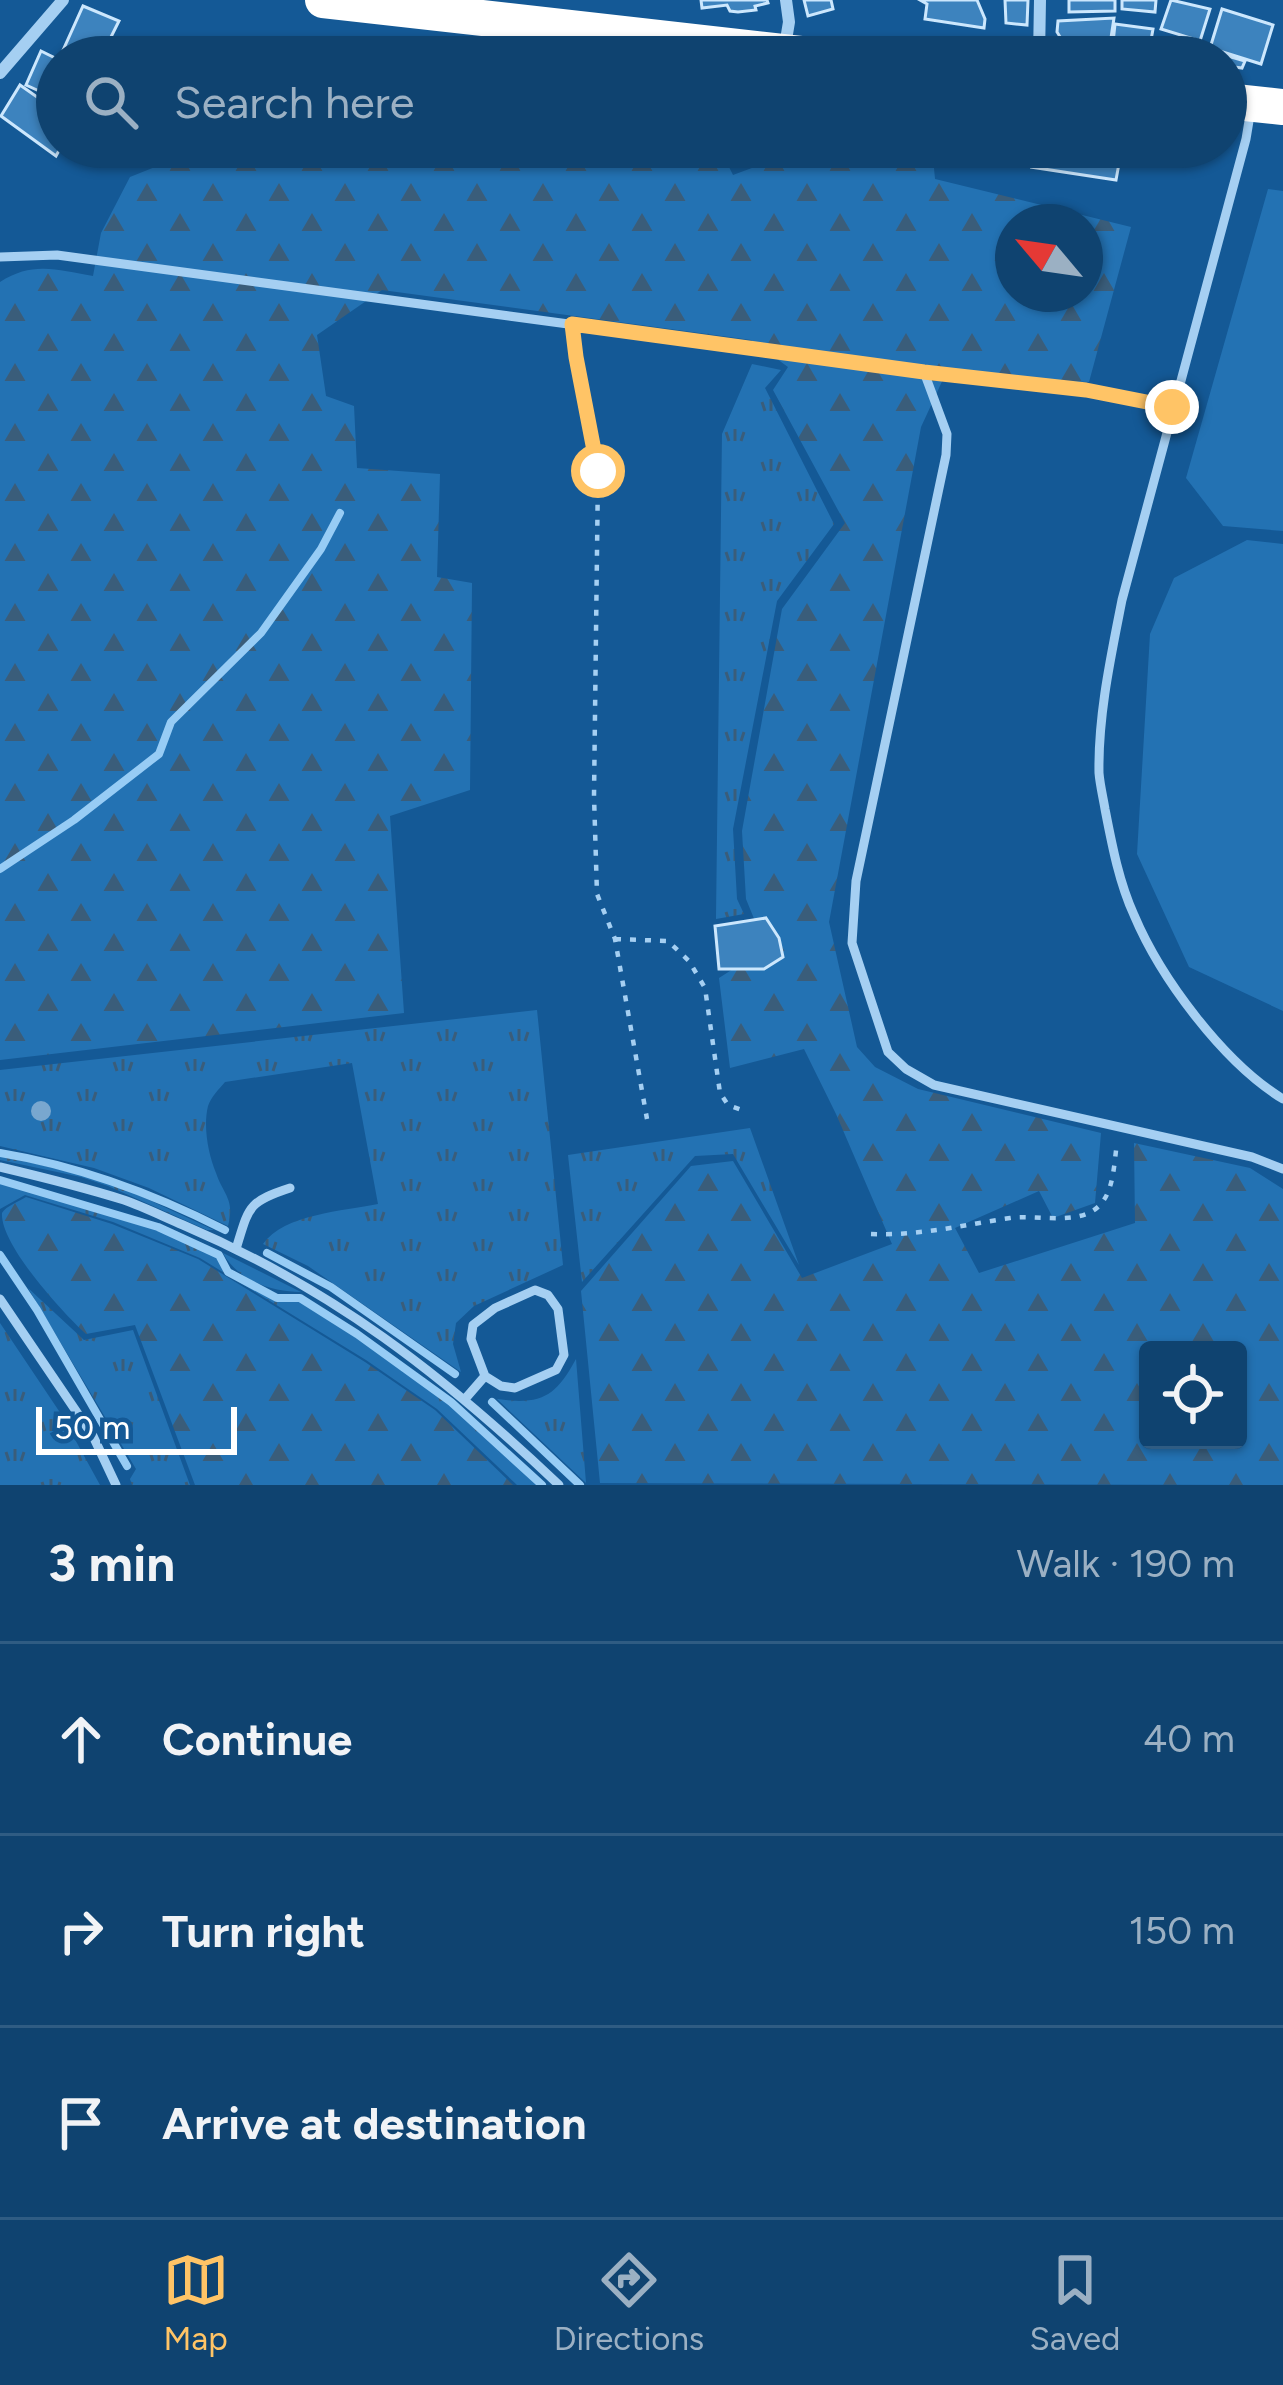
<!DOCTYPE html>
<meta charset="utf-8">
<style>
:root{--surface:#0f4370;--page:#184a75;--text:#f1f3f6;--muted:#9bb0c3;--line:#2f5c83;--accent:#ffc466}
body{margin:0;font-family:Figtree,sans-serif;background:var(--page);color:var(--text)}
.controls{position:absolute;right:36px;bottom:36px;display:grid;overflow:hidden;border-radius:12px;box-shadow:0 3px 9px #0004}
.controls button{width:108px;height:108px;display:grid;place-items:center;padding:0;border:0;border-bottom:3px solid var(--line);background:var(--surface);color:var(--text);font:60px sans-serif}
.compass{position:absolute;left:995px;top:204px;width:108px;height:108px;border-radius:50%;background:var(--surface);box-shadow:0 3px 9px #0004;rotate:299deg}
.scale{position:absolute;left:36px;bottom:30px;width:201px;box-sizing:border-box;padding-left:12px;border:6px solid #fff;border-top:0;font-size:33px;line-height:42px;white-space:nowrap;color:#fff;-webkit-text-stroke:9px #145996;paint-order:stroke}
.stop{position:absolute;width:36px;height:36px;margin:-27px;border:9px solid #ffc466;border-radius:50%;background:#fff}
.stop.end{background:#ffc466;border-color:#fff;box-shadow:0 3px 12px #0008}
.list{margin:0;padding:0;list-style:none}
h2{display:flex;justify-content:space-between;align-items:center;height:156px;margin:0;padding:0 48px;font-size:51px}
h2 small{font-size:39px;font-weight:400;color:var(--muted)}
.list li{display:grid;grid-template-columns:78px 1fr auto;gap:36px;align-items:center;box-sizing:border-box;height:192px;padding:0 48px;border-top:3px solid var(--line)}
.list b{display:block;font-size:45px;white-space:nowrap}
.list em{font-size:39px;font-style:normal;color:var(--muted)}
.icon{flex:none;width:66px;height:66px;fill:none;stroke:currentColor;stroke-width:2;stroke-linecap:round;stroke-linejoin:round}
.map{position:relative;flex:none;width:1283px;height:1485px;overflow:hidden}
.search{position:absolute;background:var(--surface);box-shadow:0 3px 9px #0004;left:36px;right:36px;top:36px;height:132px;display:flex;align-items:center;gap:30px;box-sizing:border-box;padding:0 42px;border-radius:66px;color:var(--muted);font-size:45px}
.sheet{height:732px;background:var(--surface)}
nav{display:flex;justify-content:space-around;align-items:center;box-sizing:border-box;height:168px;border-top:3px solid var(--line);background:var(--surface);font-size:33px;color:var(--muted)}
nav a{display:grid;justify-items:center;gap:6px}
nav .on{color:var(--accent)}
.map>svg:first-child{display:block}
</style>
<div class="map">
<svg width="1283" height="1485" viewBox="0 0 1283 1485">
<defs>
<pattern id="grass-tufts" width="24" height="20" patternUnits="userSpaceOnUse" patternTransform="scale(3)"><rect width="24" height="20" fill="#2372b3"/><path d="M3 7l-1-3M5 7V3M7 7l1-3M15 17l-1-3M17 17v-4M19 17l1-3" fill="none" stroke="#3a5d7a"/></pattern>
<pattern id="forest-firs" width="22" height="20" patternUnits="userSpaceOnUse" patternTransform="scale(3)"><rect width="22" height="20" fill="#2372b3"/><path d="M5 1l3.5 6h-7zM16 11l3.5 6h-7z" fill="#3a5d7a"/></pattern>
</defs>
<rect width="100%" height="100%" fill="#145996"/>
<path fill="url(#grass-tufts)" d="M752 364 781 370 765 388 834 524 777 601 733 829 737 899 744 914 716 919 722 434Z
M537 1010 563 1265 474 1306 456 1323 453 1344 461 1372 308 1266 263 1244C284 1214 344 1211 378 1204L352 1063 225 1082C219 1089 211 1097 208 1106 203 1126 208 1154 216 1173 224 1196 235 1199 228 1226L149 1188 94 1168 0 1146V1070Z
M750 1128 799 1265 733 1154 695 1156 582 1282 568 1155Z
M0 1155 110 1182 214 1230H207L108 1186 81 1177 0 1160Z
M0 1183 157 1229 218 1257 227 1273 276 1301H299L356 1337 451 1405 538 1485H517L437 1409 366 1360 200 1258 113 1222 25 1195 0 1209Z
M223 1253 301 1292C272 1292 237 1280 223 1253Z
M28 1288 84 1340 133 1330 190 1485H132L130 1479 136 1469Z
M0 1323 61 1414 100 1485H0Z
M576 1359 586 1483 497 1399C540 1405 555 1398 576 1359Z"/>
<path fill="url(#forest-firs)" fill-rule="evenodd" d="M196 147H719L733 175 809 147H932L935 179 1131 227 1089 382 945 375 921 427 829 922 857 1047 875 1067 918 1089 1101 1133 1095 1203 1053 1218 1039 1191 955 1228 979 1273 1135 1223 1134 1143 1250 1168 1283 1189V1485L600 1483 581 1291 691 1166 733 1161 802 1278 892 1244 836 1114 804 1049 730 1068 719 978 766 948 746 899 742 831 782 609 845 523 773 390 788 367 751 340 382 290 317 335 326 396 354 406 357 468 440 474 437 577 472 583 470 790 390 816 404 1013 0 1060V282C33 261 57 270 93 276L101 233 130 177 190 153ZM1013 222H1085V294H1013ZM1148 1350H1238V1440H1148Z
M26 1197 112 1224 198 1259 365 1362 435 1410 513 1485H195L135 1325 86 1334C65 1315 0 1245 2 1213 6 1206 20 1201 26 1197Z"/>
<path fill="#2372b3" d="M1268 189 1283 191V531L1223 526 1186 478Z
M1247 540 1283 544V1011L1189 967 1137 854 1150 634 1174 578Z"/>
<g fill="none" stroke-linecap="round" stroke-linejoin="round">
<path stroke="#97ccf5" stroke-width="8" d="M0 869 74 820 159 754 171 722 261 633 321 549 340 513
M0 1153C79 1166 154 1194 225 1230
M0 1180 158 1227 219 1255 228 1272 277 1298H300L357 1334 451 1402 542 1485
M267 1253 331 1287 455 1374
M0 1255 37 1310 127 1466
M492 1402 580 1485"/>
</g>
<path fill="#3d83be" stroke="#cce7fd" stroke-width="3" d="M701 0H767L768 3 755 6 756 10 738 12 730 11 727 5 702 8Z
M804 0H831L833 9 808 16Z
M920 0H977L985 19 984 28 925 19 927 4Z
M1005 0H1028L1027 25 1006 23Z
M1069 0H1115V11L1069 12Z
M1122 0H1156L1155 12 1122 9Z
M1171 0 1210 9 1200 41 1161 29Z
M83 6 119 21 101 57H60Z
M1222 9 1273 25 1261 64 1210 48Z
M1114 18 1109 51 1067 48 1057 32 1058 21Z
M1115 24 1153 29 1148 57 1112 52Z
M1207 50 1245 61 1242 68 1226 66V57H1205Z
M41 51 57 59V99L26 85Z
M20 85 57 111V147H61L56 156 1 116Z
M1021 147H1122L1116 180 1031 167 1020 152Z
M766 918 779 938 783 957 764 969H719L715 926Z"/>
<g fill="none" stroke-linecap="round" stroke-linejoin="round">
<path stroke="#a5cff2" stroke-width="4.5" stroke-dasharray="6 9" stroke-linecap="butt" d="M574 342 598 471 594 796 597 894 615 939 647 1119
M941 374 1086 390 1156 404
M615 939 668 941 689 961 705 988 720 1093 728 1105 747 1112
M871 1234C919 1236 963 1225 1010 1218 1037 1214 1079 1227 1100 1205 1114 1190 1114 1163 1117 1143"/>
<path stroke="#a5cff2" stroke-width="9" d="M1251 109 1246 139 1122 600C1111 656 1098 715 1099 773 1100 785 1103 797 1105 809 1112 845 1119 882 1134 915 1161 979 1224 1063 1283 1099
M0 257 57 255 924 372 947 434 946 455 856 881 852 943 888 1052 906 1069 934 1085 1252 1157 1283 1169
M0 1167C42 1177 83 1187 124 1200 144 1207 164 1217 183 1225 333 1289 442 1374 559 1485
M236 1249C249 1207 247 1202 290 1188
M0 1299 93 1436 116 1485
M465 1399 485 1376 471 1339 473 1325 495 1308 535 1290 548 1295 558 1309 564 1355 556 1370 515 1388 501 1386 485 1376"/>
<path stroke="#a5cff2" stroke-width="12" d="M785 46 789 22 786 0
M1039 57 1040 0
M0 73 63 0"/>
<path stroke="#fff" stroke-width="36" d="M323 0 828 57
M1226 101 1283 107"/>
</g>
<circle fill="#79a7cf" cx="41" cy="1111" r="10"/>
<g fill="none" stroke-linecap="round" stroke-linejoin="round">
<path stroke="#ffc466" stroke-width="15" d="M598 471 576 357 572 324 924 372 1086 390 1172 407"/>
</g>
</svg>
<div class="controls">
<button><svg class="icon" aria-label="locate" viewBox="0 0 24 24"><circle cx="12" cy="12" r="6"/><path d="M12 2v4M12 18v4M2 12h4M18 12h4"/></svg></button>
</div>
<svg class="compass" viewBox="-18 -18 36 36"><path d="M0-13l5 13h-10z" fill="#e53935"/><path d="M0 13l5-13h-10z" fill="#9bb0c3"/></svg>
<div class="scale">50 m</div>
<div class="stop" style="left:598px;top:471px"></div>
<div class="stop end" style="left:1172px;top:407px"></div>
<div class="search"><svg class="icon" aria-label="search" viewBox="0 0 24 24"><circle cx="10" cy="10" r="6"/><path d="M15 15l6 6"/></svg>Search here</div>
</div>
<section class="sheet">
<h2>3 min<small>Walk · 190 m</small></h2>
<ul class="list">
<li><svg class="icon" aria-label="ahead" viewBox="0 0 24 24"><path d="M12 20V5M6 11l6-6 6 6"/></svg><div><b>Continue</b></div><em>40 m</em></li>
<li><svg class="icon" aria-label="right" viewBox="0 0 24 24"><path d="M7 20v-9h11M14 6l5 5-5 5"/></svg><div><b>Turn right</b></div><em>150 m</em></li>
<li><svg class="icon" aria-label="arrive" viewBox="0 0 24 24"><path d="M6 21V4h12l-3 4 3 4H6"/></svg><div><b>Arrive at destination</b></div></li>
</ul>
</section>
<nav>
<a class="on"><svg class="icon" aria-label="map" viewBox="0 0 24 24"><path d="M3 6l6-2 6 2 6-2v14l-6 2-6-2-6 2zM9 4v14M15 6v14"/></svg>Map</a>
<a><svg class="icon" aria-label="directions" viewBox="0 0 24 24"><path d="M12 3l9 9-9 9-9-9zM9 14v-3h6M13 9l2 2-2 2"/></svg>Directions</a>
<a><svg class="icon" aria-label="saved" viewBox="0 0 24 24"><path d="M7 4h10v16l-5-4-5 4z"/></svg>Saved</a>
</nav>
